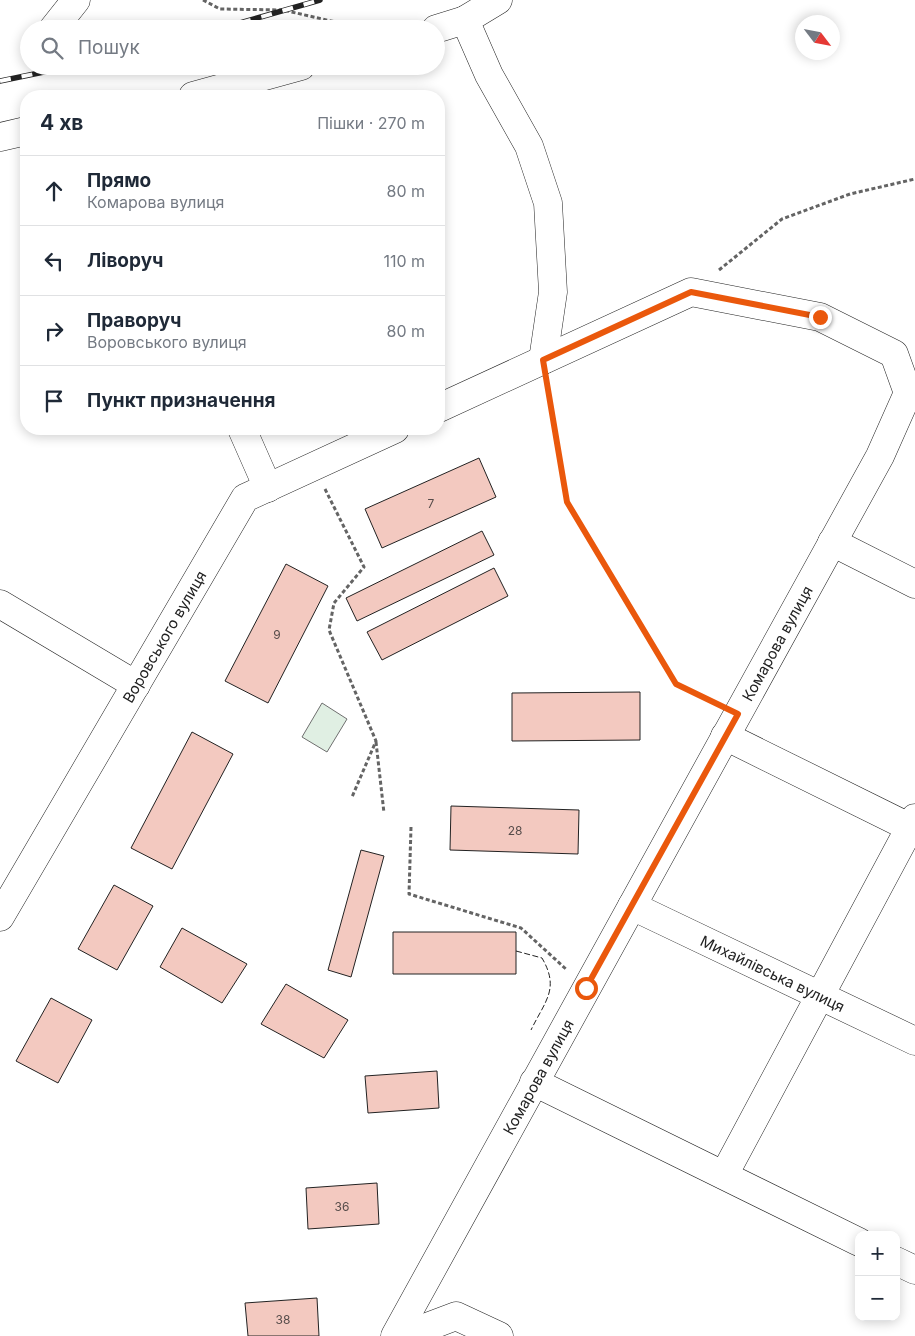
<!DOCTYPE html>
<html lang="uk">
<meta charset="utf-8">
<style>
:root{--surface:#fff;--page:#f2f2f3;--text:#1f2937;--muted:#747a83;--line:#e0e1e3}
body{margin:0;font-family:Inter,sans-serif;background:var(--page);color:var(--text)}
.controls{position:absolute;right:15px;bottom:15px;display:grid;overflow:hidden;border-radius:10px;box-shadow:0 2px 12px #0003}
.controls button{width:45px;height:45px;display:grid;place-items:center;padding:0;border:0;border-bottom:1px solid var(--line);background:var(--surface);color:var(--text);font:25px sans-serif}
.compass{position:absolute;left:795px;top:15px;width:45px;height:45px;border-radius:50%;background:var(--surface);box-shadow:0 2px 12px #0003;rotate:122deg}
.stop{position:absolute;width:15px;height:15px;margin:-11px;border:4px solid #ea580c;border-radius:50%;background:#fff}
.stop.end{background:#ea580c;border-color:#fff;box-shadow:0 1px 5px #0008}
.list{margin:0;padding:0;list-style:none}
h2{display:flex;justify-content:space-between;align-items:center;height:65px;margin:0;padding:0 20px;font-size:21px}
h2 small{font-size:16px;font-weight:400;color:var(--muted)}
.list li{display:grid;grid-template-columns:32px 1fr auto;gap:15px;align-items:center;box-sizing:border-box;height:70px;padding:0 20px;border-top:1px solid var(--line)}
.list b{display:block;font-size:19px;white-space:nowrap}
.list p{margin:0;font-size:16px;white-space:nowrap;color:var(--muted)}
.list em{font-size:16px;font-style:normal;color:var(--muted)}
.icon{flex:none;width:28px;height:28px;fill:none;stroke:currentColor;stroke-width:2;stroke-linecap:round;stroke-linejoin:round}
.map{position:relative;flex:none;width:915px;height:1336px;overflow:hidden}
.search{position:absolute;background:var(--surface);box-shadow:0 2px 12px #0003;left:20px;top:20px;width:425px;height:55px;display:flex;align-items:center;gap:12px;box-sizing:border-box;padding:0 18px;border-radius:28px;color:var(--muted);font-size:19px}
.panel{position:absolute;background:var(--surface);box-shadow:0 2px 12px #0003;left:20px;top:90px;width:425px;height:345px;border-radius:20px}
.map>svg:first-child{display:block}
</style>
<div class="map">
<svg width="915" height="1336" viewBox="0 0 915 1336">
<rect width="100%" height="100%" fill="#fff"/>
<path fill="#e0efe3" stroke="#6f6f6f" d="M322 703 347 719 327 752 302 737Z"/>
<path fill="#f3c9c0" stroke="#222" d="M479 458 496 497 382 548 365 509Z
M482 531 494 555 357 621 346 598Z
M286 564 328 586 268 703 225 681Z
M494 568 508 596 382 660 367 632Z
M640 692V740L512 741V693Z
M192 732 233 754 172 869 131 848Z
M451 806 579 810 578 854 450 850Z
M361 850 384 856 351 977 328 970Z
M114 885 153 906 117 970 78 949Z
M182 928 247 964 222 1003 160 967Z
M393 932H516V974H393Z
M286 984 348 1020 324 1058 261 1024Z
M51 998 92 1020 58 1083 16 1061Z
M437 1071 439 1108 368 1113 365 1076Z
M377 1183 379 1224 308 1229 306 1188Z
M317 1298 319 1336H248L245 1303Z"/>
<g fill="none" stroke-linecap="round" stroke-linejoin="round">
<g stroke="#222" stroke-width="29">
<g id="minor">
<path d="M498 0 465 20 489 75 529 146 548 203 553 292 543 360"/>
<path d="M53 29 76 0"/>
<path d="M436 29 465 20"/>
<path d="M193 96 301 66"/>
<path d="M0 137 26 131"/>
<path d="M242 429 268 488"/>
<path d="M832 542 915 584"/>
<path d="M0 604 136 685"/>
<path d="M725 736 915 830"/>
<path id="s1" d="M632 906 915 1041"/>
<path id="s2" d="M0 917 245 498 395 429"/>
<path d="M534 1082 859 1242"/>
<path d="M724 1175 915 818"/>
<path d="M896 1261 915 1270"/>
<path id="s3" d="M395 1336 880 456 908 393 894 354 820 317 691 292 439 408"/>
<path d="M403 1336 456 1316 499 1336"/>
</g>
</g>
<path stroke="#646464" stroke-width="3" stroke-dasharray="4 2.5" stroke-linecap="butt" d="M203 0 220 9 283 10 366 29
M719 270 782 219 850 194 915 179
M547 386 567 502 676 684 715 703
M325 489 364 567 334 603 329 630 376 741 352 797
M376 742 384 813
M411 827 409 894 521 928 567 970"/>
<use href="#minor" stroke="#fff" stroke-width="28"/>
<g stroke="#222" stroke-width="5.5">
<path id="rail" d="M219 29 320 0
M0 81 73 66"/>
</g>
<use href="#rail" stroke="#fff" stroke-width="4" stroke-dasharray="11" stroke-linecap="butt"/>
<path stroke="#222" stroke-width="1" stroke-dasharray="6 2.5" stroke-linecap="butt" d="M516 951 542 958C560 989 545 1001 531 1030"/>
</g>
<g fill="none" stroke-linecap="round" stroke-linejoin="round">
<path stroke="#ea580c" stroke-width="6" d="M586 988 738 714 676 684 567 502 543 360 691 292 820 317"/>
</g>
<g text-anchor="middle" dominant-baseline="central" stroke-width="4" stroke-linejoin="round" paint-order="stroke">
<g font-size="12" fill="#564c4a">
<text x="431" y="503">7</text>
<text x="277" y="634">9</text>
<text x="515" y="830">28</text>
<text x="342" y="1206">36</text>
<text x="283" y="1319">38</text>
</g>
<g font-size="15" fill="#222" stroke="#fff">
<text stroke="none"><textPath href="#s2" startOffset="325">Воровського вулиця</textPath></text>
<text stroke="none"><textPath href="#s3" startOffset="791">Комарова вулиця</textPath></text>
<text stroke="none"><textPath href="#s1" startOffset="156">Михайлівська вулиця</textPath></text>
<text stroke="none"><textPath href="#s3" startOffset="296">Комарова вулиця</textPath></text>
</g>
</g>
</svg>
<div class="controls">
<button>+</button>
<button>−</button>
</div>
<svg class="compass" viewBox="-18 -18 36 36"><path d="M0-13l5 13h-10z" fill="#e53935"/><path d="M0 13l5-13h-10z" fill="#747a83"/></svg>
<div class="stop" style="left:586px;top:988px"></div>
<div class="stop end" style="left:820px;top:317px"></div>
<div class="search"><svg class="icon" aria-label="search" viewBox="0 0 24 24"><circle cx="10" cy="10" r="6"/><path d="M15 15l6 6"/></svg>Пошук</div>
<section class="panel">
<h2>4 хв<small>Пішки · 270 m</small></h2>
<ul class="list">
<li><svg class="icon" aria-label="ahead" viewBox="0 0 24 24"><path d="M12 20V5M6 11l6-6 6 6"/></svg><div><b>Прямо</b><p>Комарова вулиця</p></div><em>80 m</em></li>
<li><svg class="icon" aria-label="left" viewBox="0 0 24 24"><path d="M17 20v-9H6M10 6l-5 5 5 5"/></svg><div><b>Ліворуч</b></div><em>110 m</em></li>
<li><svg class="icon" aria-label="right" viewBox="0 0 24 24"><path d="M7 20v-9h11M14 6l5 5-5 5"/></svg><div><b>Праворуч</b><p>Воровського вулиця</p></div><em>80 m</em></li>
<li><svg class="icon" aria-label="arrive" viewBox="0 0 24 24"><path d="M6 21V4h12l-3 4 3 4H6"/></svg><div><b>Пункт призначення</b></div></li>
</ul>
</section>
</div>
